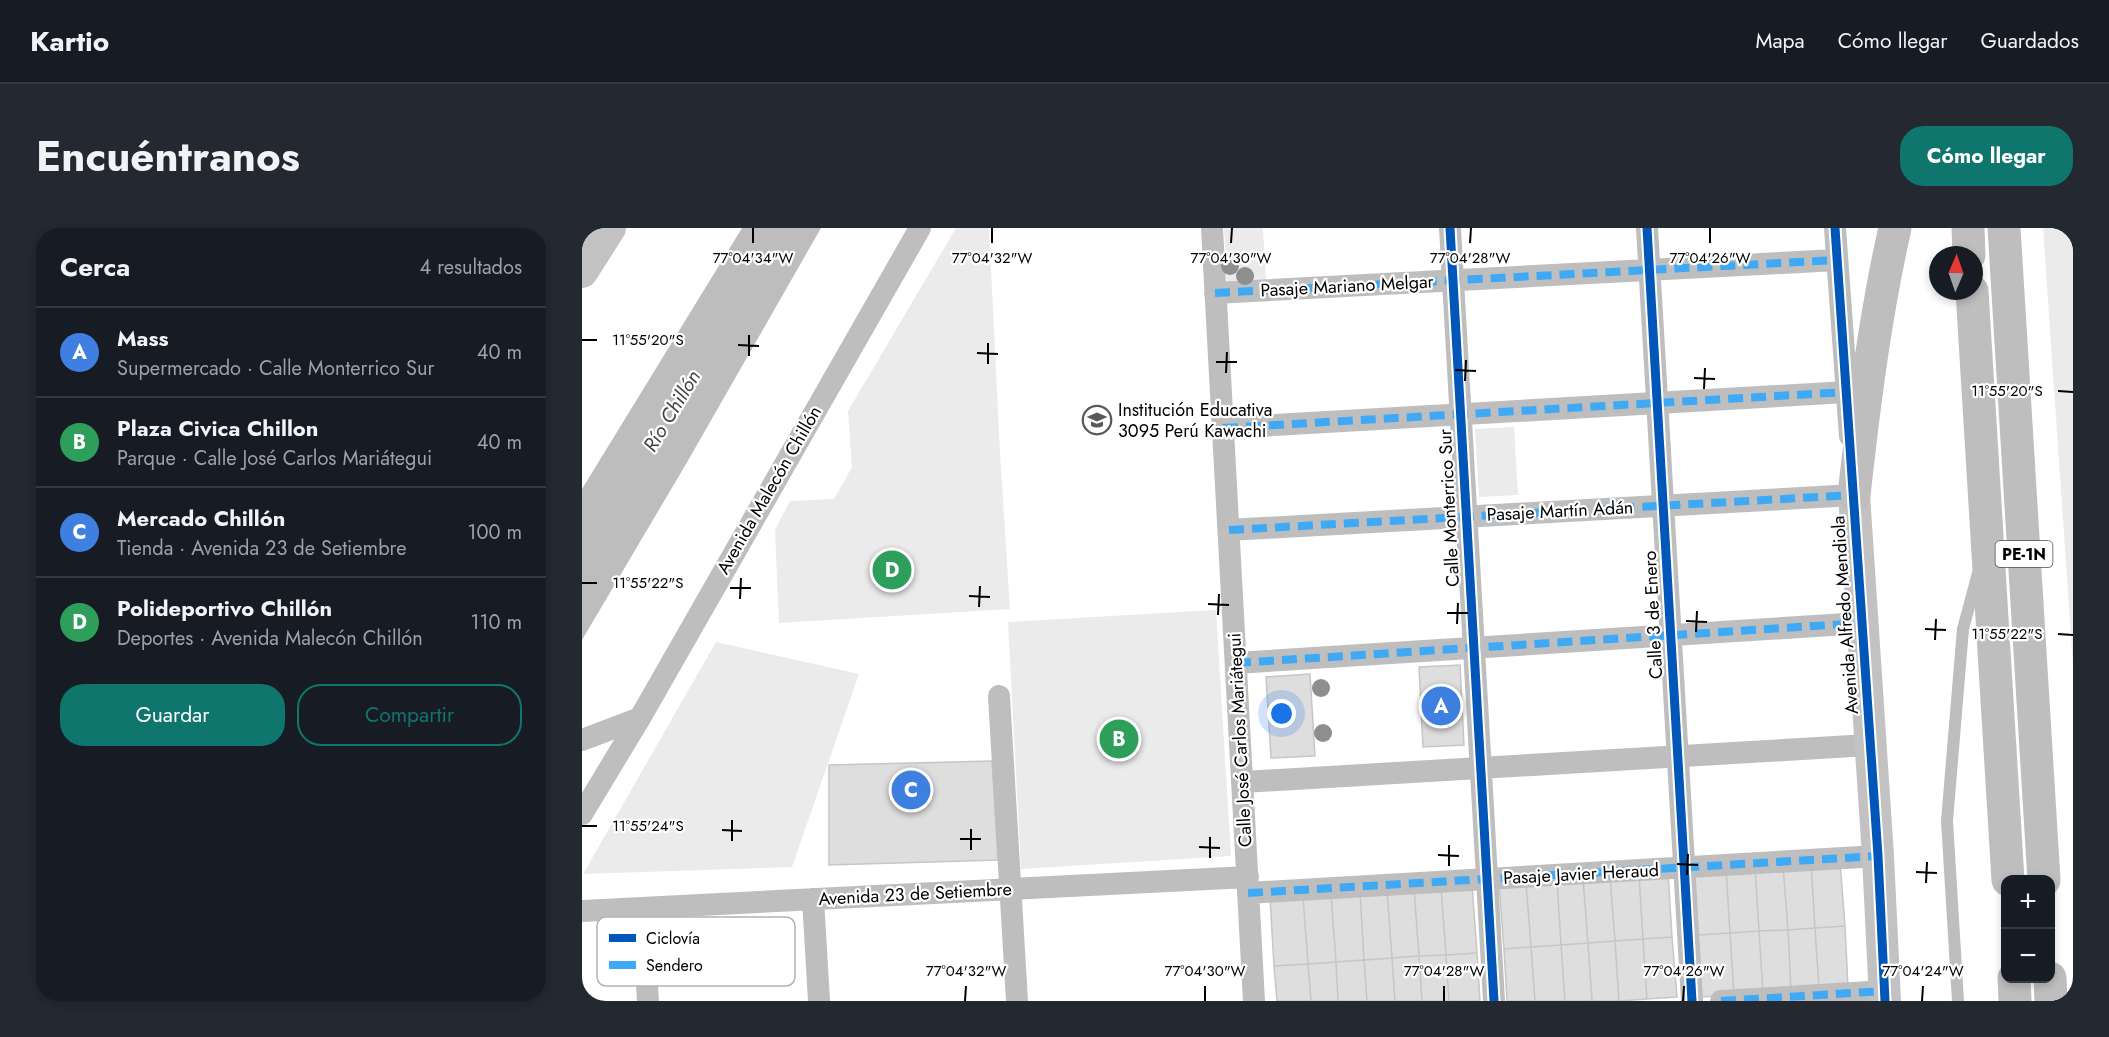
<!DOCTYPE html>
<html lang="es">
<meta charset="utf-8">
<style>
:root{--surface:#171b24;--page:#242831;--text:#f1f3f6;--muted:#9ea1a6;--line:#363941;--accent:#0f766e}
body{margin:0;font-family:Jost,sans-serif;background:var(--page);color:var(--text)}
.controls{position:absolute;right:18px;bottom:18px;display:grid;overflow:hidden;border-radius:12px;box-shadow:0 3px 9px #0003}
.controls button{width:54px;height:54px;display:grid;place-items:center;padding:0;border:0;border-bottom:2px solid var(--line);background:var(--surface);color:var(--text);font:30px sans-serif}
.compass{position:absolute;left:1347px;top:18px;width:54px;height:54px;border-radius:50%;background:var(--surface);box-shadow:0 3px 9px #0003;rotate:2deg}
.you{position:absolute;left:700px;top:486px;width:21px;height:21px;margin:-15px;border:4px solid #fff;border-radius:50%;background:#1a73e8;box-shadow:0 0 0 9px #1a73e833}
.badge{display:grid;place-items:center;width:39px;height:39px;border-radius:50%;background:var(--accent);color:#fff;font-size:20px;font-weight:700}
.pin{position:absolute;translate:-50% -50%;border:3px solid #fff;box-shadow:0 2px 6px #0006}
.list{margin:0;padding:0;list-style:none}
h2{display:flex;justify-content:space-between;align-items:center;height:78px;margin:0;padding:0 24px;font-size:26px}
h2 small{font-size:20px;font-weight:400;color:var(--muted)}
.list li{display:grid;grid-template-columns:39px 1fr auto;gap:18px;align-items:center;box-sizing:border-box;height:90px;padding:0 24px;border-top:2px solid var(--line)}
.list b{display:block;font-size:22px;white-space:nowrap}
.list p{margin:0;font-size:20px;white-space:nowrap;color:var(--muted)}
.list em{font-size:20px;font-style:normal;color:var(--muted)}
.actions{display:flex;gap:12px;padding:18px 24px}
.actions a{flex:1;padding:14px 0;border:2px solid var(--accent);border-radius:24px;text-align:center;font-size:21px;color:var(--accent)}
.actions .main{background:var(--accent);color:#fff}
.map{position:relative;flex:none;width:1491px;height:773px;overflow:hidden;border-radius:24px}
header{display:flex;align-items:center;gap:36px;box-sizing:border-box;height:84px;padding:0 30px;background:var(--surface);border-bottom:2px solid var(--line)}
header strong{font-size:28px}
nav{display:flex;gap:33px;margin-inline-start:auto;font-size:21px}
.intro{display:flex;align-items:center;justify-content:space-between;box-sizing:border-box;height:144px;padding:0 36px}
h1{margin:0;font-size:42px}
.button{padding:15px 27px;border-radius:24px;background:var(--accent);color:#fff;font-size:21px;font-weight:700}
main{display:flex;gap:36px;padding:0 36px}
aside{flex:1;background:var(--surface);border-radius:24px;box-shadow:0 3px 9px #0003}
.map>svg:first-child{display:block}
</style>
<header>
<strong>Kartio</strong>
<nav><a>Mapa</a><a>Cómo llegar</a><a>Guardados</a></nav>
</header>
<div class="intro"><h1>Encuéntranos</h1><a class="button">Cómo llegar</a></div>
<main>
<aside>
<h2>Cerca<small>4 resultados</small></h2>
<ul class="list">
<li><span class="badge" style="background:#3f7fe0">A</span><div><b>Mass</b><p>Supermercado · Calle Monterrico Sur</p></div><em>40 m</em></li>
<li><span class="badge" style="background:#2e9e5b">B</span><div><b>Plaza Civica Chillon</b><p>Parque · Calle José Carlos Mariátegui</p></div><em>40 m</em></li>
<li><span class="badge" style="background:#3f7fe0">C</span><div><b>Mercado Chillón</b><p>Tienda · Avenida 23 de Setiembre</p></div><em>100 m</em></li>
<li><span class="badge" style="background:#2e9e5b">D</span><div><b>Polideportivo Chillón</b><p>Deportes · Avenida Malecón Chillón</p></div><em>110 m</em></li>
</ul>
<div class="actions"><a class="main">Guardar</a><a>Compartir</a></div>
</aside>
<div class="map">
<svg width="1491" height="773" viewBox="0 0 1491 773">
<rect width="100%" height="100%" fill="#fff"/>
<path fill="#ebebeb" d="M374 0H407L418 225 428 381 197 395 193 302 208 273 252 271 270 239 266 183Z
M642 0H681L684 52 645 54Z
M1461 0H1490L1491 2V437Z
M932 199 936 267 897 269 893 201Z
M634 382 649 628 439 641 426 394Z
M134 414 277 446 210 639 1 646Z"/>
<path fill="#bdbdbd" d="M160 0H239L104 236 0 412V261Z"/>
<path fill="#dedede" stroke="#c6c6c6" stroke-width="1.5" d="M878 437 882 517 841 519 837 439Z
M728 446 733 528 689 530 684 449Z
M410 533 416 632 247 637V537Z
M1258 634 1263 698 1233 700 1229 635Z
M1229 635 1233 700 1206 702 1201 637Z
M1201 637 1206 702 1177 703 1173 639Z
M1173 639 1177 703 1148 705 1144 641Z
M1144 641 1148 705 1116 707 1112 643Z
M1086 644 1090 709 1061 711 1057 647Z
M1057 647 1061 711 1033 713 1028 649Z
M1028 649 1033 713 1006 715 1001 651Z
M1001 651 1006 715 979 717 975 652Z
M975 652 979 717 949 719 944 654Z
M944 654 949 719 922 721 917 657Z
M890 657 895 725 864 727 859 659Z
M859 659 864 727 837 728 832 661Z
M832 661 837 728 810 730 805 663Z
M805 663 810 730 782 732 778 664Z
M778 664 782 732 754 734 749 666Z
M749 666 754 734 726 736 721 668Z
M721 668 726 736 692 738 688 670Z
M1263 698 1266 759 1237 761 1233 700Z
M1233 700 1237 761 1209 763 1206 702Z
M1206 702 1209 763 1181 765 1177 703Z
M1177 703 1181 765 1152 767 1148 705Z
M1148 705 1152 767 1120 769 1116 707Z
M1090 709 1095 769 1065 771 1061 711Z
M1061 711 1065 771 1037 773 1033 713Z
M1033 713 1037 773H1010L1006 715Z
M1006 715 1010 773H983L979 717Z
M979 717 983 773H953L949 719Z
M949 719 953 773H925L922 721Z
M895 725 898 773H867L864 727Z
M864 727 867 773H840L837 728Z
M837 728 840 773H813L810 730Z
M810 730 813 773H785L782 732Z
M782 732 785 773H756L754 734Z
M754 734 756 773H729L726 736Z
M726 736 729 773H695L692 738Z"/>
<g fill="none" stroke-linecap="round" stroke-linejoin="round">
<path stroke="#bebebe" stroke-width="12" d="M1376 773 1365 593 1381 401 1396 345"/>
<path stroke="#bebebe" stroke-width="22" d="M630 0 672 773
M868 0 912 773
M1065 0 1110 773
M1253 0 1268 208
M633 65 1255 32
M641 200 1265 164
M647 302 1272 267 1271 253
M654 435 1280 395
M417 468 435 773
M0 512 58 490
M661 554 1287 517
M0 586 58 490 338 0
M666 665 1296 628
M231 671 237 773
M60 680 66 773
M0 683 666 649
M1139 773 1303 763"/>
<path stroke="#c2c2c2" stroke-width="32" d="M0 44 28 0
M1272 267 1296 628 1303 773"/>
<path stroke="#bebebe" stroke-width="33" d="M1386 0 1387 27
M1422 0 1462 652
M1390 63 1426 652
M1272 267C1282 177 1293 88 1313 0
M1432 750 1433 773
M1468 750 1469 773"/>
<path stroke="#3fa9f5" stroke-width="8" stroke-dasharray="15 8" stroke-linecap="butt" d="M633 65 1255 32
M641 200 1265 164
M647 302 1272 267
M654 435 1280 395
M666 665 1296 628
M1139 773 1303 763"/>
<g stroke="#fff" stroke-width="13">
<path id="cycleway" d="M868 0 912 773
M1065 0 1110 773
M1253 0 1296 628 1303 773"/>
</g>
<use href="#cycleway" stroke="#0057b8" stroke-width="9"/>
</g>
<g fill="#8e8e8e">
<circle cx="648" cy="38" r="9"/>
<circle cx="663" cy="48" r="9"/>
<circle cx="739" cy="460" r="9"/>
<circle cx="741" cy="505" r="9"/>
</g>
<path fill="none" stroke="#000" stroke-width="2" d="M171 15V0M410 15V0M649 15 650 0M888 15 889 0M1128 15V0M0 112H15M156 117 177 118M395 125 416 126M167 128V107M634 134H655M406 136V115M873 142 894 143M644 145 645 124M1112 150 1133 151M883 153 884 132M1122 161 1123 140M1476 163 1491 164M0 355H15M148 360H169M387 368 408 369M158 371 159 350M626 376 647 377M397 379 398 358M865 385H886M636 387 637 366M1104 393 1125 394M875 396 876 375M1343 401 1364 402M1114 404 1115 383M1476 406 1491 407M1353 412 1354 391M0 598H15M140 602 160 603M378 611H399M150 613V592M617 619 638 620M389 622V601M856 627 877 628M628 630V609M1095 636 1116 637M867 638V617M1334 644 1355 645M1105 647 1106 626M1344 655 1345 634M383 773 384 758M623 773V758M862 773V758M1101 773 1102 758M1340 773 1341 758"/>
<defs>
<g id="school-ring" transform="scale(1.5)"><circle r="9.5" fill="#fff" stroke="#595959" stroke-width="1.5"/><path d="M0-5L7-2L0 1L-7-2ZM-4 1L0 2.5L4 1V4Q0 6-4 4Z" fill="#595959"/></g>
</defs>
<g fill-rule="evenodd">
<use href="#school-ring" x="515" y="192"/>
</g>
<g text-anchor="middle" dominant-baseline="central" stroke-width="4.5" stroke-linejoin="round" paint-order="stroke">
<rect fill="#fff" stroke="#4c4c4c" stroke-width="1.5" x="1413.5" y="313" width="57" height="26" rx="4.5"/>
<g font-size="16" font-weight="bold" fill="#000">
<text x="1442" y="326">PE-1N</text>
</g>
<g font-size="18" fill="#000" stroke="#fff">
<text transform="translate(765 58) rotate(-3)">Pasaje Mariano Melgar</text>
<text transform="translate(187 262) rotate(-60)">Avenida Malecón Chillón</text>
<text transform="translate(867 280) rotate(-93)">Calle Monterrico Sur</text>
<text transform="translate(978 283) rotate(-3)">Pasaje Martín Adán</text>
<text transform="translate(1071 387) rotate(-93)">Calle 3 de Enero</text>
<text transform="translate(1263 387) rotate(-94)">Avenida Alfredo Mendiola</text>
<text transform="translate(658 512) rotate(-93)">Calle José Carlos Mariátegui</text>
<text transform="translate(999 646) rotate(-3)">Pasaje Javier Heraud</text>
<text transform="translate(333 666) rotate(-3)">Avenida 23 de Setiembre</text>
</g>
<g font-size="18" fill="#000" stroke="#fff" text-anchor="start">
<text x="536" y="182">Institución Educativa<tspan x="536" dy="21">3095 Perú Kawachi</tspan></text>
</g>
<g font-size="20" font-style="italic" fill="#424242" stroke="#fff">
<text transform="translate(90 183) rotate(-59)">Río Chillón</text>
</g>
</g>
<rect x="15" y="689" width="198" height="69" rx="9" fill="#fff" stroke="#b2b2b2" stroke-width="1.5"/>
<rect x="27" y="706" width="27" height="8" fill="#0057b8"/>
<rect x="27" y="733" width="27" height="8" fill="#3fa9f5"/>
<g font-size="16" fill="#000">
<text x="64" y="716">Ciclovía</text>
<text x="64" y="743">Sendero</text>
</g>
<g font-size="15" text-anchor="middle" fill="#000" stroke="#fff" stroke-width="4.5" stroke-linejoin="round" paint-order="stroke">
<text x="171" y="35">77°04'34"W</text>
<text x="410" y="35">77°04'32"W</text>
<text x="649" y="35">77°04'30"W</text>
<text x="888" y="35">77°04'28"W</text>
<text x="1128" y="35">77°04'26"W</text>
<text x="66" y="117">11°55'20"S</text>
<text x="1425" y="168">11°55'20"S</text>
<text x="66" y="360">11°55'22"S</text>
<text x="1425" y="411">11°55'22"S</text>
<text x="66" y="603">11°55'24"S</text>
<text x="384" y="748">77°04'32"W</text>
<text x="623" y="748">77°04'30"W</text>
<text x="862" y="748">77°04'28"W</text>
<text x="1102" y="748">77°04'26"W</text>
<text x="1341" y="748">77°04'24"W</text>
</g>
</svg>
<div class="controls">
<button>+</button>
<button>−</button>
</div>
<svg class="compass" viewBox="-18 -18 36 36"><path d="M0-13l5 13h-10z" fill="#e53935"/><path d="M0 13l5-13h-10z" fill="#9ea1a6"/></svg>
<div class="you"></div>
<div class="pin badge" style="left:859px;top:478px;background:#3f7fe0">A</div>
<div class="pin badge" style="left:537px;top:511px;background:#2e9e5b">B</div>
<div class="pin badge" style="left:329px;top:562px;background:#3f7fe0">C</div>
<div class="pin badge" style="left:310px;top:342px;background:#2e9e5b">D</div>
</div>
</main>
